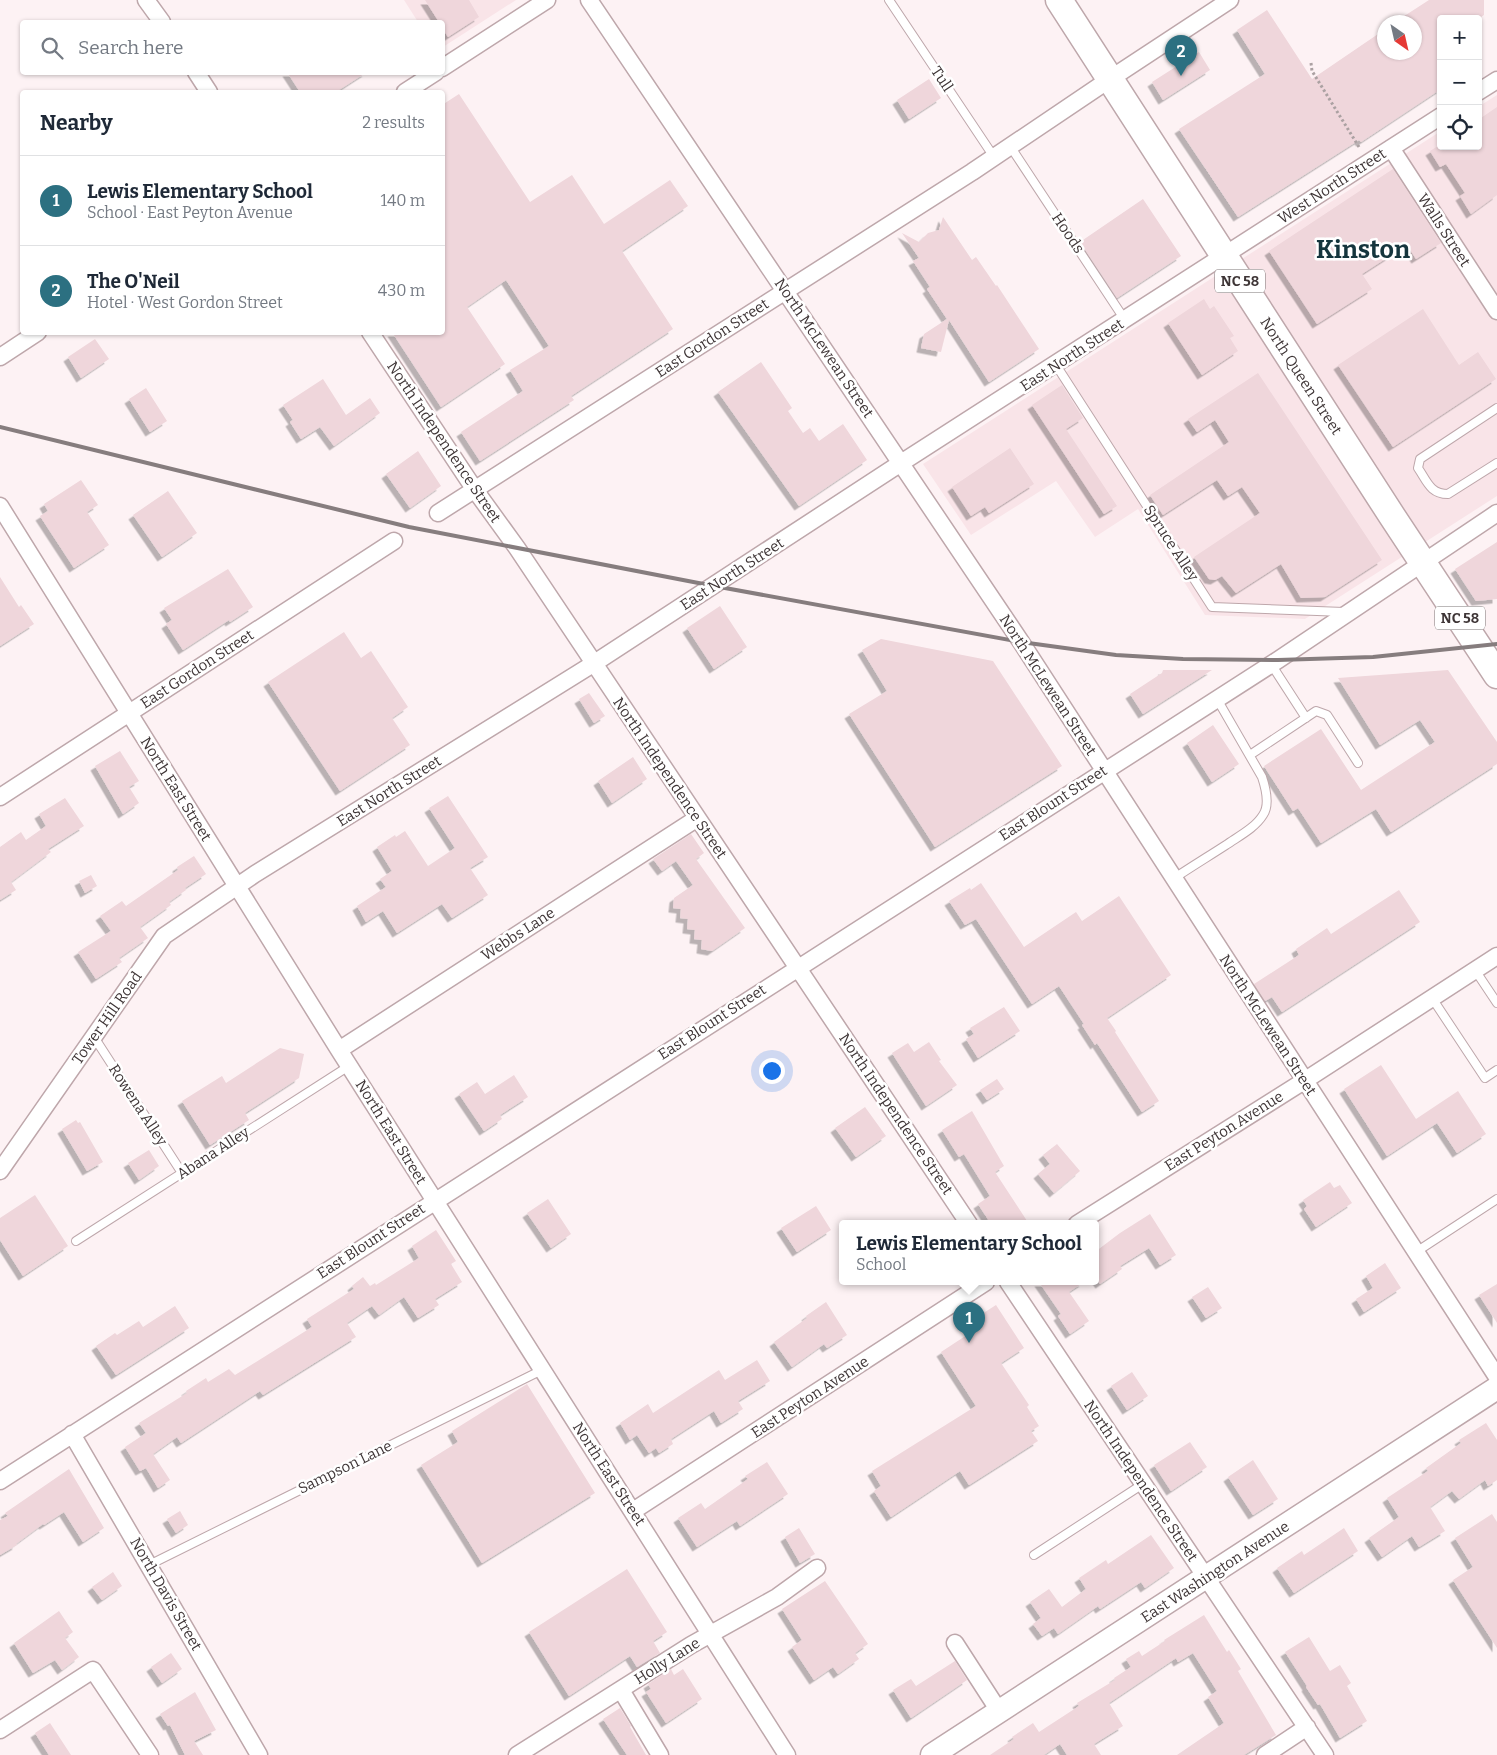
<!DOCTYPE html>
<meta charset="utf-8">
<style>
:root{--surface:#fff;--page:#f6f6f7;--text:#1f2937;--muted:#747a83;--line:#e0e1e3;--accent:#2c7081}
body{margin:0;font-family:Bitter,serif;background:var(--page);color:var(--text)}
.controls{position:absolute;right:15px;top:15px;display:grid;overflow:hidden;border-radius:5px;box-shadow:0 1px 4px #0004}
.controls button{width:45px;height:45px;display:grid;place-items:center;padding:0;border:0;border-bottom:1px solid var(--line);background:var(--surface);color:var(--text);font:25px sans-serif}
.compass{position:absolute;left:1377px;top:15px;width:45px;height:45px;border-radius:50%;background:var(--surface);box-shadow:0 1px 4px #0004;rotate:146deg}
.you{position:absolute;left:771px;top:1070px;width:18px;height:18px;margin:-12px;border:4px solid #fff;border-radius:50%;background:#1a73e8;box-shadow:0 0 0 8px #1a73e833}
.badge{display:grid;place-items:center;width:32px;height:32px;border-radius:50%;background:var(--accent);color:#fff;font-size:16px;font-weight:700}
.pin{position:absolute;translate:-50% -41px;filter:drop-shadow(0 1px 2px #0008)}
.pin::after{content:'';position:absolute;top:26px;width:18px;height:15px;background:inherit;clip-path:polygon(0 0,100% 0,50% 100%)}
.popup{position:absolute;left:839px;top:1220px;width:260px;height:65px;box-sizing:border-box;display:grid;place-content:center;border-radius:5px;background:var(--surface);filter:drop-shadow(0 1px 4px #0005);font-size:16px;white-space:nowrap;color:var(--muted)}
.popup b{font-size:19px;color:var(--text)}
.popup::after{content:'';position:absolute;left:50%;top:100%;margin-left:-10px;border:10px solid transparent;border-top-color:var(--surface)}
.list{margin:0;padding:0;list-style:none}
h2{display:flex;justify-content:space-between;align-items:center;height:65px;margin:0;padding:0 20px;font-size:21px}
h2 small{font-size:16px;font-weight:400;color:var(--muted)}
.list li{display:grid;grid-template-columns:32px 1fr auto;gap:15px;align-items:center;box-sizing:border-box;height:90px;padding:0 20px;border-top:1px solid var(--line)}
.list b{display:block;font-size:19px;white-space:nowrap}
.list p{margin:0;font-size:16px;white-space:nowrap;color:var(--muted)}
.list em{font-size:16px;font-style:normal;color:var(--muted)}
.icon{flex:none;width:28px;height:28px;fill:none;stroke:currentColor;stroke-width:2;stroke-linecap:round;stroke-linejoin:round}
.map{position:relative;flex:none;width:1497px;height:1755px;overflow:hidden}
.search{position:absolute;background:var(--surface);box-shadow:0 1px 4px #0004;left:20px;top:20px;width:425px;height:55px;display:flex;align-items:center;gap:12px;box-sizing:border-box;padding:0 18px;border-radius:5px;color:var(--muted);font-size:19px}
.panel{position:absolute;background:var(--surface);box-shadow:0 1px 4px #0004;left:20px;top:90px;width:425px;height:245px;border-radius:5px}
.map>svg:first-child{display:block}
</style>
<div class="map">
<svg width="1497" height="1755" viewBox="0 0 1497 1755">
<defs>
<filter id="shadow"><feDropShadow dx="-4.5" dy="4.5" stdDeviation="0" flood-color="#0004"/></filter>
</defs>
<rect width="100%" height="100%" fill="#fdf2f4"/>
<path fill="#f9e4e8" d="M404 0H516L443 47 442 22H418Z
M1497 95V496L1305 619 1205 615 1138 509 1095 537 1056 481 971 535 923 464 1441 131V146H1478V107Z"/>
<path fill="#efd6db" filter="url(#shadow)" d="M425 0H469L479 17 448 37 442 28V22H439Z
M1429 0H1484V15L1478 19H1441V89L1361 142 1359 140 1238 217 1179 129 1265 74 1237 30 1267 10 1312 79 1384 30V52H1414V22H1395Z
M1199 52 1210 70 1163 100 1152 82Z
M287 72H367L336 92H300Z
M929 79 941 98 909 119 897 100Z
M459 94 530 202 572 175 604 224 670 180 688 206 622 251 673 329 571 396 574 400 480 461 461 432 523 391 510 370 549 346 506 280 467 307 505 364 441 407 392 332H442V105Z
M1497 107V195L1471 214 1460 196 1465 193 1446 164 1440 167 1430 151 1438 146H1478V120Z
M1393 169 1441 243 1416 259 1407 245 1362 274 1372 289 1317 324 1269 251Z
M1143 199 1181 256 1117 298 1080 242Z
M943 217 972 260 976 257 996 286 997 285 1039 349 989 382 949 320 941 352 921 348 924 334 947 319 927 289 930 287 913 261 919 258 902 233 919 242 928 233 939 230Z
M1204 299 1210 309 1214 306 1234 336 1230 338 1238 351 1202 375 1168 323Z
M1423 309 1459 365 1478 352 1496 379 1393 447 1338 365Z
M95 339 109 359 81 378 68 357Z
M761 362 792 408 788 411 803 433 810 428 819 441 843 424 867 460 799 506 718 392Z
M1258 373 1382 560 1325 597 1301 598 1281 564 1236 593 1222 576 1215 580 1209 579 1194 557 1260 513 1242 487 1228 496 1217 480 1163 515 1150 495 1229 442 1215 420 1197 432 1188 419Z
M323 379 346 415 370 398 380 413 334 446 320 427 301 439 290 422 293 420 283 405Z
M1062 385 1083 418 1066 429 1117 506 1104 514 1032 405Z
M146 388 167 421 150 432 129 399Z
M1010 448 1034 484 989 513 985 507 971 516 952 487Z
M418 451 441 486 410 508 386 474Z
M81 480 98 505 87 512 109 545 74 568 40 516 48 511 44 504Z
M168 491 197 533 162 557 133 515Z
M1497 542V599L1476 601 1455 569Z
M228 569 253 607 230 622 229 620 183 650 166 624 172 620 164 608Z
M0 577 19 607 21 605 34 624 0 646Z
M720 606 747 647 714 669 687 628Z
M344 632 361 658 371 651 408 707 392 718 410 745 340 791 268 682Z
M881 639 993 661 1062 766 935 847 849 714 887 691 862 650Z
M1163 670H1212L1143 714 1130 694 1162 673Z
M1448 670 1497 742V764L1391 832 1376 809 1321 843 1298 808 1293 811 1264 766 1321 729 1361 790 1435 742 1420 720 1380 745 1338 678Z
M589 693 605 716 594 723 579 699Z
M1213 725 1239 764 1212 782 1187 743Z
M120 751 139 781 129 787 139 803 123 814 95 766Z
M633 757 647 779 612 803 598 781Z
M448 796 488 857 470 868 488 895 452 918 442 904 397 933 383 911 366 922 357 906 386 887 380 879 392 871 377 847 395 835 396 837 405 831 428 866 455 848 429 808Z
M65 798 84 826 48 849 51 852 11 882 16 890 0 900V847L21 832 26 840 46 826 39 814Z
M691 834 704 853 696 859 745 928 712 951 701 949 702 940 694 939 695 930 687 929 688 919 680 918 681 909 673 908 674 898 693 885 676 861 662 871 653 859Z
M194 856 206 874 185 888 186 890 169 902 171 905 140 927 148 938 119 958 122 962 96 979 78 952 111 931 100 916 122 901 126 906 178 870 177 867Z
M91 875 97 886 85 893 79 881Z
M981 883 1024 947 1076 912 1082 921 1119 896 1171 975 1107 1018 1116 1031 1115 1032 1159 1101 1142 1112 1097 1043 1095 1045 1082 1025 1084 1024 1059 986 1032 1004 976 919 965 925 949 901 970 888 971 890Z
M1399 890 1420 922 1282 1012 1272 997 1265 1001 1254 984 1299 955 1296 949 1327 928 1331 934Z
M1004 1007 1020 1031 978 1058 966 1039 974 1034 970 1028Z
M929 1042 941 1060 939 1061 957 1085 926 1106 892 1053 908 1043 914 1052Z
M280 1048 304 1054 299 1078 245 1113 249 1120 210 1145 182 1101 222 1076 226 1083Z
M1381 1065 1416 1119 1458 1091 1486 1134 1457 1153 1437 1123 1387 1156 1344 1089Z
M514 1075 528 1097 500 1115 502 1119 484 1131 459 1094 477 1082 485 1094Z
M997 1079 1004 1089 987 1100 980 1090Z
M865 1107 886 1136 856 1157 835 1128Z
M972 1111 1004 1166 995 1172 1029 1224H991L978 1204 990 1196 964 1154 959 1157 942 1130Z
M76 1120 78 1123 80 1122 103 1162 87 1171 62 1129Z
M1057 1144 1080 1171 1054 1193 1038 1174 1050 1164 1043 1155Z
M149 1150 159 1166 139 1180 128 1163Z
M1330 1182 1334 1188 1340 1185 1352 1203 1316 1227 1304 1209 1307 1206 1303 1200Z
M35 1195 68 1246 23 1276 0 1240V1218Z
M548 1199 571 1234 551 1248 527 1213Z
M816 1206 831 1230 797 1252 781 1228Z
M1150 1214 1176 1255 1160 1265 1149 1248 1120 1266 1122 1269 1100 1284 1095 1277V1252L1120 1233Z
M436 1230 456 1261 451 1264 462 1282 435 1299 439 1305 418 1318 404 1297 379 1315 372 1306 347 1323 356 1337 263 1395 260 1391 181 1443 177 1437 153 1454 170 1480 158 1488 146 1468 140 1471 125 1447 146 1433 139 1423 187 1393 186 1391 206 1378 208 1382 229 1369 235 1375 312 1327 307 1319 354 1289 352 1286 363 1277 370 1286 375 1283 376 1285 419 1258 412 1246Z
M1385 1263 1401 1288 1364 1312 1356 1299 1373 1288 1366 1276Z
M1039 1282H1084L1069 1292 1089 1321 1070 1334 1058 1316 1061 1314Z
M1497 1284V1323L1479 1295Z
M1208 1287 1222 1308 1206 1318 1192 1297Z
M826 1302 847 1335 827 1348 824 1344 792 1367 774 1342 807 1318 806 1316Z
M996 1305 1024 1348 1001 1363 1029 1405 1027 1407 1039 1426 1031 1431 1038 1441 969 1485 960 1471 891 1517 874 1491 881 1486 872 1471 976 1406 941 1352 976 1329 971 1321Z
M175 1306 189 1328 116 1375 96 1346 115 1333 117 1335 139 1321 143 1327Z
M757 1360 770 1381 738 1401 743 1409 721 1423 714 1411 671 1439 673 1444 659 1453 656 1448 649 1453 637 1435 630 1440 620 1423 648 1404 653 1413 719 1370 725 1380Z
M1132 1372 1148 1396 1127 1410 1111 1386Z
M527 1384 595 1493 482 1563 421 1465 458 1442 452 1431Z
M1486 1423 1497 1440V1480L1488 1486 1485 1480 1459 1499 1452 1491 1430 1507 1445 1531 1419 1547 1412 1536 1382 1557 1369 1538 1399 1517 1387 1498 1428 1471 1426 1468 1461 1443 1459 1440Z
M1190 1442 1207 1467 1171 1491 1154 1465Z
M1253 1460 1278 1499 1253 1515 1228 1477Z
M767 1462 788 1494 740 1526 737 1521 697 1547 678 1518 701 1503 705 1509 748 1479 745 1476Z
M69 1469 104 1528 83 1542 64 1512 44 1525 43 1524 16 1544 17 1545 0 1555V1520L8 1516 5 1513Z
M180 1511 188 1525 176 1533 167 1519Z
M1492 1514 1497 1522V1648L1453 1580 1473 1567 1455 1538Z
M799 1528 815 1554 800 1563 785 1537Z
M1344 1528 1358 1551 1294 1593 1277 1568 1302 1551 1304 1555Z
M1151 1535 1174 1568 1145 1588 1141 1582 1100 1609 1098 1606 1058 1634 1054 1628 1042 1636 1033 1624 1041 1618 1030 1602 1049 1589 1062 1607 1086 1589 1079 1578 1106 1560 1108 1564Z
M627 1569 667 1632 653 1641 660 1653 637 1667 630 1656 569 1696 529 1632Z
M113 1572 122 1586 102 1600 92 1587Z
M825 1581 868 1644 855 1653 859 1659 838 1674 833 1667 814 1680 792 1647 802 1640 782 1609Z
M59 1611 73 1632 65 1638 79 1657 62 1670 55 1660 33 1673 14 1643Z
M1204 1615 1227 1652 1229 1650 1241 1669 1238 1671 1276 1735 1244 1755H1177L1224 1723 1208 1697 1217 1691 1193 1653 1178 1662 1176 1658 1109 1703 1123 1726 1094 1744 1101 1755H1067L1060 1744 1044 1755H990L1014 1739 1012 1737 1033 1723 1039 1732 1079 1706 1077 1703 1115 1680 1114 1678 1131 1667 1126 1659 1139 1651 1142 1656 1165 1641 1164 1640Z
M1309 1637 1330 1671 1340 1665 1351 1683 1347 1686 1367 1721 1340 1738 1320 1704 1318 1705 1306 1687 1307 1686 1285 1652Z
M171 1653 182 1669 162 1683 151 1667Z
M955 1661 967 1680 911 1718 893 1690 911 1679 916 1686Z
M671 1669 674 1675 683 1669 702 1699 666 1723 646 1692 651 1689 648 1684Z
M195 1692 216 1730 194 1741 203 1755H185L170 1725 168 1726 160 1714Z
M620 1708 631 1726 630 1727 646 1755H627L603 1719Z
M50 1723 71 1755H49L35 1733Z"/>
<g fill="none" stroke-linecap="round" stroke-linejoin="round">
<g stroke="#bea7ab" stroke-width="10">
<path id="lane" d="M889 0 994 157
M1010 146 1125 320
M1056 365 1212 607 1344 612
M1497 408 1420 459 1418 468C1427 481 1430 494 1448 494L1497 463
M1271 664 1306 718
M1250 755 1316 711 1327 715 1358 763
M1173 879C1191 867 1209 856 1226 845 1239 836 1255 828 1263 815 1270 805 1266 789 1262 777L1217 699
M1475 970 1497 1003
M1432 998 1485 1078 1497 1070
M94 1037 182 1173
M76 1241 349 1066
M1416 1252 1497 1199
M1034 1555 1143 1484
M149 1565 542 1370"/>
</g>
<g stroke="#bea7ab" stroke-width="19">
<path id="street" d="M146 0 162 22
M589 0 1021 642 1497 1377
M442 68 547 0
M196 72 209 92
M405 92 436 72
M1478 92 1497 80
M1391 148 1497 311
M370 332 475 490 517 548 969 1224
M0 357 38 332
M0 506 339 1050 787 1755
M438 513 972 172 1110 79 1230 0
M0 797 394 541
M339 1050 696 819
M0 1171 164 936 255 874 593 664 901 463 1441 116
M1077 1224 1304 1081 1497 956
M1008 1282 1325 1755
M72 1434 259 1755
M0 1481 1278 660 1497 513
M633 1511 986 1282
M955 1643 999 1711
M621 1690 660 1755
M0 1730 93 1670 150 1755
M517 1755 691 1645 777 1597 817 1568
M1265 1755 1307 1727"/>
</g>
<g stroke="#bea7ab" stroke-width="25">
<path id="secondary" d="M932 1755 1497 1388"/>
</g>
<g stroke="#bea7ab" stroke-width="29">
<path id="primary" d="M1059 0 1392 516 1497 675"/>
</g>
<path stroke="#aba1a2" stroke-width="3" stroke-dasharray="2.5 2.5" stroke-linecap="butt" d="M1311 63 1312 71 1359 147"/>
<use href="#lane" stroke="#fff" stroke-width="8"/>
<use href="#street" stroke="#fff" stroke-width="16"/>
<use href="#secondary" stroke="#fff" stroke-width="22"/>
<use href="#primary" stroke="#fff" stroke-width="26"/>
<path stroke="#867d7e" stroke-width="4" d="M0 427 409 527 714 586 1021 642 1116 655 1183 659 1278 660 1373 657 1497 644"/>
</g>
<g text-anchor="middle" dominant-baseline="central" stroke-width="5" stroke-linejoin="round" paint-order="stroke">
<g fill="#fff" stroke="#787272" stroke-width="1">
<rect x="1215" y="269.5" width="50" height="23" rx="4"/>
<rect x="1435" y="606.5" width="50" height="23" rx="4"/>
</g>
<g font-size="14" font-weight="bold" fill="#3e3536">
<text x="1240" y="281">NC 58</text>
<text x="1460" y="618">NC 58</text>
</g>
<g font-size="15" fill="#3e3536" stroke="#fff">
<text transform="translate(942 79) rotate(56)">Tull</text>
<text transform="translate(1332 186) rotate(-33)">West North Street</text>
<text transform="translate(1444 230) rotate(57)">Walls Street</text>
<text transform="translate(1068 233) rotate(56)">Hoods</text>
<text transform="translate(712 338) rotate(-33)">East Gordon Street</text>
<text transform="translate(824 348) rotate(56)">North McLewean Street</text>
<text transform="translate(1072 355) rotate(-33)">East North Street</text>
<text transform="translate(1301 376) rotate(57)">North Queen Street</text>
<text transform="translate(444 442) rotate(56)">North Independence Street</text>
<text transform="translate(1171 543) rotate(57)">Spruce Alley</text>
<text transform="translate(732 574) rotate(-33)">East North Street</text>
<text transform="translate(197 669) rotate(-33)">East Gordon Street</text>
<text transform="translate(1048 685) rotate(57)">North McLewean Street</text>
<text transform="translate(670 778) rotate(56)">North Independence Street</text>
<text transform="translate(176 789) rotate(58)">North East Street</text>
<text transform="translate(389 791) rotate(-32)">East North Street</text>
<text transform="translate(1053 803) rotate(-33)">East Blount Street</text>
<text transform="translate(518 934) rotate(-33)">Webbs Lane</text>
<text transform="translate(107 1018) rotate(-55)">Tower Hill Road</text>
<text transform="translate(712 1022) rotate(-33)">East Blount Street</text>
<text transform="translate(1268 1025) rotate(57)">North McLewean Street</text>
<text transform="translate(138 1105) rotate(57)">Rowena Alley</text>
<text transform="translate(896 1114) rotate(56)">North Independence Street</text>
<text transform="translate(1224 1131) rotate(-32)">East Peyton Avenue</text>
<text transform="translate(391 1132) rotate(58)">North East Street</text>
<text transform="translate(213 1153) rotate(-33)">Abana Alley</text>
<text transform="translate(371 1241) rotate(-33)">East Blount Street</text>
<text transform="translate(810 1397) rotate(-33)">East Peyton Avenue</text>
<text transform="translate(345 1467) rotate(-26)">Sampson Lane</text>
<text transform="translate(609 1474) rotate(57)">North East Street</text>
<text transform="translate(1141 1481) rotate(56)">North Independence Street</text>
<text transform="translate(1215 1572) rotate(-33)">East Washington Avenue</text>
<text transform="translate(166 1594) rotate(60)">North Davis Street</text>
<text transform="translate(667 1661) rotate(-32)">Holly Lane</text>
</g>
<g font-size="25" font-weight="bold" fill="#15353d" stroke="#fff">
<text x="1363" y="250">Kinston</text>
</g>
</g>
</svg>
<div class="controls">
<button>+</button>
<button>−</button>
<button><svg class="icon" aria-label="locate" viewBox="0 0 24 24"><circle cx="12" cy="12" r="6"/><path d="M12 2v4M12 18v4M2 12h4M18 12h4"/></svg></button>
</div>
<svg class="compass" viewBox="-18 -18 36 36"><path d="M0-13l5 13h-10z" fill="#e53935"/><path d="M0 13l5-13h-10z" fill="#747a83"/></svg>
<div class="you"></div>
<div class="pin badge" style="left:969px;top:1343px">1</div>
<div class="popup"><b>Lewis Elementary School</b>School</div>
<div class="pin badge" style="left:1181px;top:76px">2</div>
<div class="search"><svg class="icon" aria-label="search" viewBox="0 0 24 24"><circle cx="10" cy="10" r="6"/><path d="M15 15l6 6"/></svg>Search here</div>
<section class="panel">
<h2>Nearby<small>2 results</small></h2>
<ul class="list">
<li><span class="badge">1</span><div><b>Lewis Elementary School</b><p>School · East Peyton Avenue</p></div><em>140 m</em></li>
<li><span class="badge">2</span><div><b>The O'Neil</b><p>Hotel · West Gordon Street</p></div><em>430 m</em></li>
</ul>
</section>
</div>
